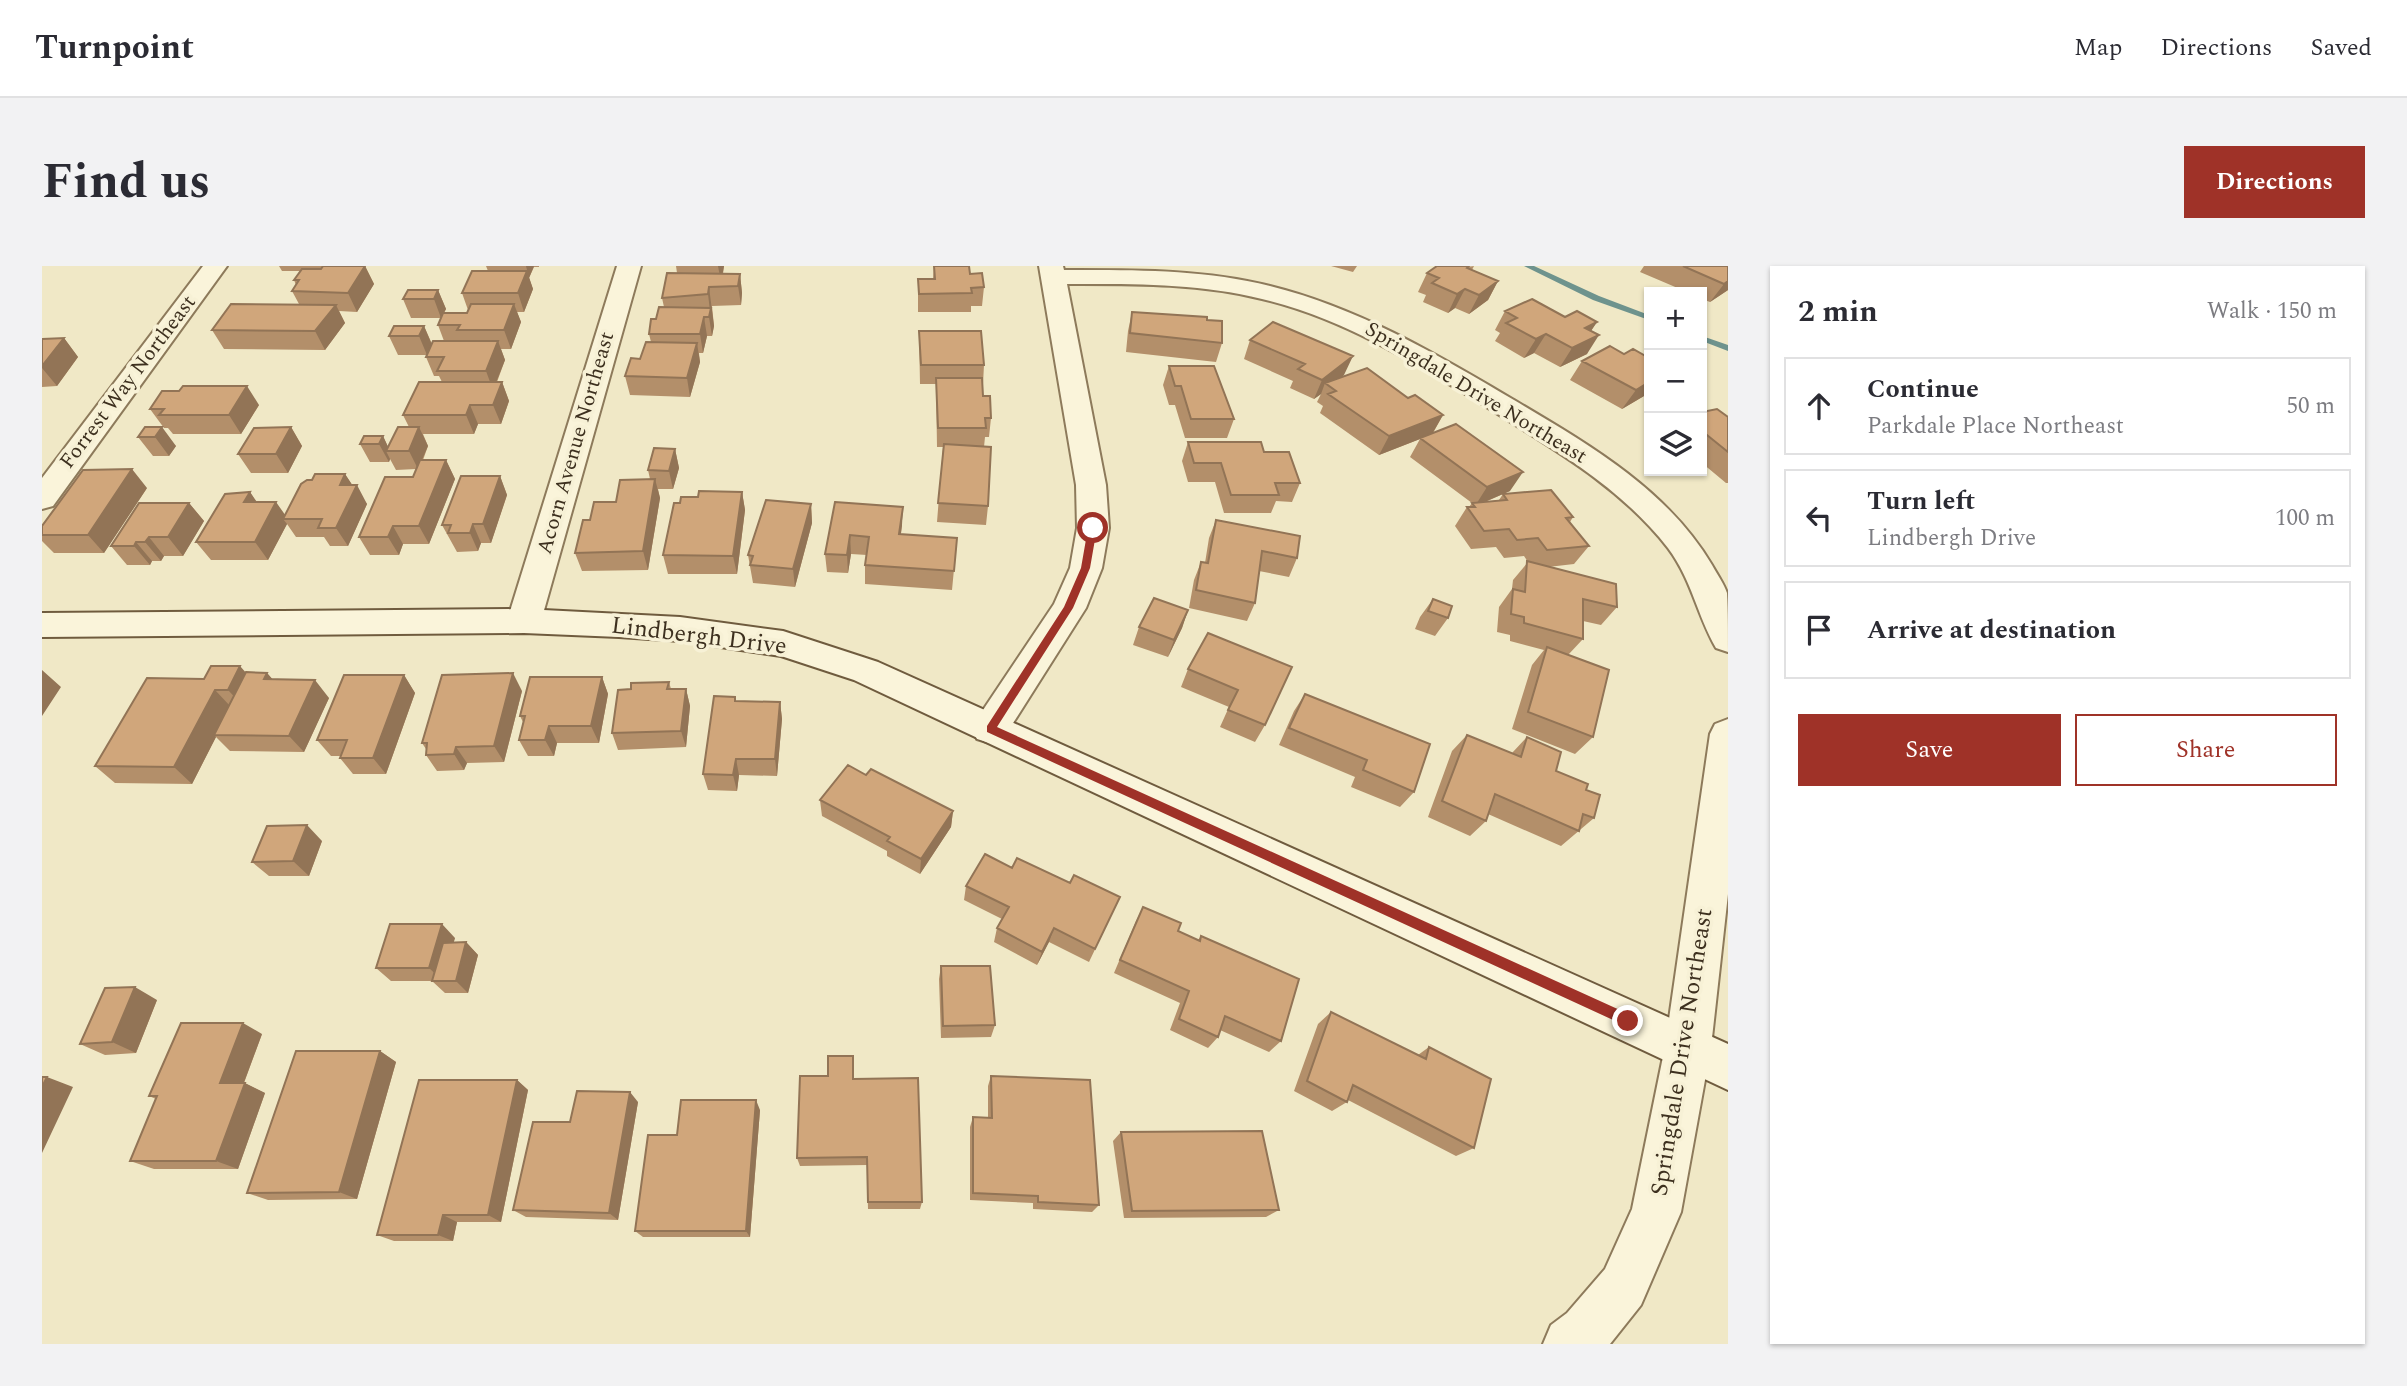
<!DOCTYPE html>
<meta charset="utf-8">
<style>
:root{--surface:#fff;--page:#f2f2f3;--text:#2b2b33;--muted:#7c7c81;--line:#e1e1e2;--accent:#9f3228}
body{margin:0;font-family:Spectral,serif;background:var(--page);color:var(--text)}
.controls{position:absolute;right:21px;top:21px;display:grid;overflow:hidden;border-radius:0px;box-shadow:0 2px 5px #0004}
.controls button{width:63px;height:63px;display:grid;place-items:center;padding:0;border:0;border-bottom:2px solid var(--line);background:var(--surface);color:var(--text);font:35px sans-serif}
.stop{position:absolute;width:21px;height:21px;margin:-16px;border:5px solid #9f3228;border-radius:50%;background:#fff}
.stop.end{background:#9f3228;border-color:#fff;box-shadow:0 2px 7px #0008}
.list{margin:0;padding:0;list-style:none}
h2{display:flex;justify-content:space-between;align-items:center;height:91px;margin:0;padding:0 28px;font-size:30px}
h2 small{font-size:23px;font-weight:400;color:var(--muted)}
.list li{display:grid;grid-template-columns:46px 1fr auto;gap:21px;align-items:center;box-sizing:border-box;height:98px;margin:0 14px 14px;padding:0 14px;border:2px solid var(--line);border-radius:0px}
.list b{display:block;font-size:26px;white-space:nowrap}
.list p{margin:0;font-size:23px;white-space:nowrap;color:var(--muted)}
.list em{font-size:23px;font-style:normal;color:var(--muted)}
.actions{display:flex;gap:14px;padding:21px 28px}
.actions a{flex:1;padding:16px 0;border:2px solid var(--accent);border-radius:0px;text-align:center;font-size:24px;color:var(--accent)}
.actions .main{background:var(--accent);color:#fff}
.icon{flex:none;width:38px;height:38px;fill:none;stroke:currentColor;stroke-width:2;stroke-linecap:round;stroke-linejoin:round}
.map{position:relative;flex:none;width:1686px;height:1078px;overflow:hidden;border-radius:0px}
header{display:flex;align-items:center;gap:42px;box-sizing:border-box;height:98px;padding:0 35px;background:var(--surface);border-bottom:2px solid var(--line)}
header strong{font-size:33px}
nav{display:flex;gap:38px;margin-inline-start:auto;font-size:24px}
.intro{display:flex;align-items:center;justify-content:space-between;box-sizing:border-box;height:168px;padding:0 42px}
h1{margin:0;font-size:49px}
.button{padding:18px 32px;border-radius:0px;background:var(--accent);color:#fff;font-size:24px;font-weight:700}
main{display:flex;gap:42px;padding:0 42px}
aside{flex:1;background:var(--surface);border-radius:0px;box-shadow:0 2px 5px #0004}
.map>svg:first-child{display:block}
</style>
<header>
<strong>Turnpoint</strong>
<nav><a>Map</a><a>Directions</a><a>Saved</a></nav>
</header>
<div class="intro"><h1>Find us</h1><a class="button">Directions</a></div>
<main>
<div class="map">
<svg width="1686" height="1078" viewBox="0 0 1686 1078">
<rect width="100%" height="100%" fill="#f0e8c6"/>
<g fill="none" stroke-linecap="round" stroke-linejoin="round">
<path fill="#6e938d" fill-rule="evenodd" d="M1482 0H1492L1557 30 1607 49V54L1551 34Z
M1660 70 1686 79V85L1660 75Z"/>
<g stroke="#8d7a5b" stroke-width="4">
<path id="minor" d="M161 0H185L11 240 0 243V212Z
M575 0H599L499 355 494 364 482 367 470 364 465 355Z
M997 0H1021L1022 4C1090 4 1161 3 1228 20 1317 42 1394 88 1472 134 1546 178 1625 223 1670 299 1675 308 1682 318 1685 327 1686 344 1686 368 1686 386L1674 382C1655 349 1650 314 1626 282 1578 220 1508 181 1443 140 1373 97 1301 52 1220 33 1156 17 1089 18 1025 18L1064 219 1067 262 1060 302 1044 342 961 473 948 477 935 473 930 463 935 453 1012 338 1028 302 1035 262 1034 219Z
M1686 453V628L1669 781 1639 946 1599 1039 1568 1078H1501L1509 1059 1525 1047 1563 1003 1590 943 1623 781 1668 468 1673 458Z"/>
</g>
<g stroke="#6f5b3e" stroke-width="4">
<path id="secondary" d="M482 343 638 351 741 365 836 396 1686 778V824L812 414 739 390 638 375 577 371 482 367 0 371V347Z"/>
</g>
<use href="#minor" fill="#faf4da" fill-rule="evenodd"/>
<use href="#secondary" fill="#faf4da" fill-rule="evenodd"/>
</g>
<path fill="#b38f6a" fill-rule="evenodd" d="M237 0H323L332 18 315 46 297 45 303 57 283 84 182 83 170 64 257 38 250 25 254 19 252 14 258 5H240Z
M444 0H497V1H492L487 12 491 23 482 46H475L479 56 469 83H459L463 94 455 116H460L467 135 459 158H436L432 168H381L386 180 381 194H404L413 213 387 278H361L357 289H328L317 271 371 211 374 203 354 204 348 193 347 196H328L318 178 341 170 346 181 367 161 361 149 400 116 397 110H392L384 91 385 89H356L347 70 382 60 390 78 402 75 396 59 399 52H369L361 33 396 24 404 43 402 47H425L426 44 420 27 446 5Z
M634 0H682L681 8H698L700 27 699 39 670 40 672 60 670 70H665L661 87H657L658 96 648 131 588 129 583 110 598 93 609 76 607 68 614 53 622 41 620 32 635 7Z
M892 0 928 8 942 21 940 40H929V46H876V13H891Z
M1289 0H1315L1311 6Z
M1432 0 1430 4 1456 15 1446 34 1427 48 1413 42 1406 47 1381 36 1384 29 1376 26 1385 7Z
M1602 0H1686V24L1668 36 1660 33V26H1645L1598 6Z
M1463 45 1523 51 1555 56 1549 65 1545 88 1518 101 1492 87 1482 92 1453 75 1458 67 1453 64Z
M1090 46 1165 54 1180 77 1174 96 1084 86 1086 65Z
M877 65 942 99 941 118V130L949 152 947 171H943L942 181 946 240 944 259 895 256 901 181H895L894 118H878Z
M22 72 36 91 15 120 0 121V73Z
M1208 74 1302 109 1299 111 1366 132 1401 149 1391 167 1468 225 1461 228 1531 251 1528 256 1547 280 1532 298 1506 301 1575 341 1559 359 1541 355V373L1526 389 1551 471 1533 488 1470 463 1490 399 1502 384 1468 375V369L1455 366 1457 341 1470 323 1471 314 1486 296 1482 290 1462 292 1454 281 1429 283 1413 260 1425 241H1427L1430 237 1368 191 1378 173 1337 189 1278 147 1281 140 1275 136 1279 128 1272 133 1248 122 1251 115 1202 93ZM1461 228 1457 234 1443 236Z
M1568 80 1602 130 1580 143 1528 114 1540 95Z
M1127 100 1192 153 1185 172H1143L1133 139H1127L1121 119Z
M217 139 199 168H131L126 162H122L108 143Z
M1660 146 1686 151V217H1684L1660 197Z
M103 161 134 180 127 190H111L96 171Z
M249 161 260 180 246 207H209L196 188Z
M1146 176 1222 186 1258 217 1250 236 1234 235 1229 247H1182L1173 216H1146L1140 195Z
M633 183 637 202 631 223H616L618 232 606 304 540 305 533 287 548 254 574 236 608 213 606 204Z
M303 208 310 219 325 238 306 280H288L282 271H254L245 258 226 294H169L154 276 208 226 214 236 243 249 270 214Z
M458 210 465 229 449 277H439L436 285 415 286 400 259Z
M105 222 62 287H12L0 275V260Z
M700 226 703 244 695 308H626L621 289 638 237 656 231Z
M793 236 860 259 859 268 915 272 910 324 823 318V299L825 289 809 288 806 307 785 306 783 288Z
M147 237 162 255 141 290H122L119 295H110L108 299H85L69 280Z
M769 238 770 257 753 321 711 317 706 289Z
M1174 254 1255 292 1247 311 1217 305 1213 337 1205 355 1147 342 1152 314 1159 296 1163 297 1167 272Z
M1391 333 1406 352 1393 370 1373 363 1378 351Z
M1146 344 1140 362 1126 391 1091 379 1097 361Z
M1166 367 1223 459 1213 476 1178 461 1187 441 1139 421 1146 403Z
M204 407H225L231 414 287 432 262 486 188 485 174 471 150 518 73 517 53 500 162 413Z
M362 409 373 427 344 508H311L298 492V490H289L275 474Z
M560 411 566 428 557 477H515L512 490H486L477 474 481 456 478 450Z
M627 416 629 423H644L648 440 644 481 576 484 570 467 589 423Z
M480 425 462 496 425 497 422 504 395 505 384 489V483L380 477Z
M1263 428 1372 526 1358 541 1309 521 1313 511 1237 479 1252 445Z
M693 431 694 435 738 436 740 453 735 510 697 509 695 525 666 524 661 508Z
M1425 469 1470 487 1485 471 1514 505 1544 524 1552 552 1519 580 1446 548 1444 555 1428 570 1386 551 1410 485Z
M778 534 911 545 909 561 878 608 845 590V585L780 550Z
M280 575 267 610H227L210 596Z
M970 602 1078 631 1047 696 1007 676 995 699 952 676 955 662 960 653 922 634 924 620Z
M1101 641 1136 665 1156 674 1159 670 1239 775 1227 786 1178 764 1176 771 1166 782 1128 764 1138 737 1072 707 1094 655Z
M413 672 411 676H424L436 689 426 727H403L390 715H349L334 702Z
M899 700 953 759 949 771 899 772 897 713Z
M115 734 94 787 63 789 38 778Z
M1289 746 1376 789 1387 781 1432 882 1414 890 1306 834 1305 836 1290 845 1252 825 1276 758Z
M220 768 202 817 223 827 196 903H112L88 895 114 833 107 830Z
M338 785 354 796 315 933 226 934 205 927Z
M811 790 812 813 880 936 878 943H826L825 899 758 900 755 892 786 810Z
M949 810 1057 939 1050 946 991 943V937L928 934V861L931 851 946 852V820Z
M475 814 486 824 459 956H415L411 975H352L335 969Z
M596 836 576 954 484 951 471 944 528 856Z
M718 844 708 971H601L593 965 635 869Z
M1079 866 1237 944 1224 951 1082 952 1071 875Z"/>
<path fill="#927456" d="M323 0 332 18 315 46 306 27Z
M484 0H492L487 12Z
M676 0H682L679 16Z
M485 5 491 23 482 46 476 27Z
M698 8 700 27 699 39 696 20Z
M1456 15 1446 34 1427 48 1437 29Z
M1686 15V24L1668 36 1682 18Z
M667 21 672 60 670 70 667 51 668 45 666 28Z
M1423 23 1413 42 1406 47 1415 28Z
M396 24 404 43 399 52 392 33Z
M472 38 479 56 469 83 462 64Z
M294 39 303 57 283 84 273 65Z
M662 51 665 70 661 87 658 68Z
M1555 56 1542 75 1543 62Z
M382 60 390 79 385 89 377 70Z
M1504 68 1492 87 1482 92 1494 73Z
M1557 69 1545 88 1518 101 1530 82Z
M22 72 36 91 15 120 0 102V100Z
M456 75 463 94 451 124 444 105Z
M655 77 658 96 648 131 645 112Z
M1311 90 1302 109 1288 120 1283 117 1279 128 1272 133 1280 114Z
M1607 110V123L1602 130 1580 143 1594 124Z
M460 116 467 135 459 158 451 139Z
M205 120 217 139 199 168 187 149Z
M428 139 436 158 432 168 424 149Z
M1401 149 1390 168 1378 172V173L1337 189 1347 170Z
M120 161 134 180 127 190 113 171Z
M249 161 260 180 246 207 234 188Z
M377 161 386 180 376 203 367 185Z
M341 170 348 185H344L348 193 347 196 337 178Z
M633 183 637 202 631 223 627 205Z
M404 194 413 213 387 278 377 260Z
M90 203 105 222 62 287 46 269Z
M1481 206 1468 225 1433 240 1445 221Z
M303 208 313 223 315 219 325 238 306 280 294 262 298 219Z
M458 210 465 229 449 277 441 258Z
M613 213 618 232 606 304 601 285Z
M208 226 221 245 202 236Z
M700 226 703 244 695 308 691 290Z
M234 236 246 253H241L245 258 226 294 213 276Z
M147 237 162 255 141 290 126 271Z
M769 238 770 257 753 321 751 303Z
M861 241 860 259 856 287 857 268Z
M431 258 439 277 436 285 428 267Z
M351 260 361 278 357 289 346 271Z
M808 269 809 288 806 307 805 289Z
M107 271 122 290 119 295 103 276Z
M94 276 110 295 108 299 92 280Z
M1146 344 1140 362 1126 391 1132 374Z
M198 400 213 417 202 441 186 424Z
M0 404 19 421 0 450Z
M225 407 240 424 222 413Z
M471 407 480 425 462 496 452 480Z
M362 409 373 427 344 508 331 492Z
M560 411 566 428 557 477 549 460Z
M273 414 287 432 262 486 247 470Z
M644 423 648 440 644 481 639 465Z
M173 424 189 441 172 469 174 471 150 518 132 501Z
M738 436 740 453 735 510 733 493Z
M507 460 515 477 512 490 503 474Z
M414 481 425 497 422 504 412 488Z
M694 493 697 509 695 525 691 509Z
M911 545 909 561 878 608 879 593Z
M265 559 280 575 267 610 251 595Z
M400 658 413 672 401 715 387 702Z
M1012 662 1007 676 995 699 1000 686Z
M424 676 436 689 426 727 414 715Z
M93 721 115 734 94 787 70 776Z
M201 757 220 768 198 827 178 817Z
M338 785 354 796 315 933 297 926Z
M5 811 31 821 0 887V821Z
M475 814 486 824 459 956 446 949Z
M203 817 223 827 196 903 174 895Z
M588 826 596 836 576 954 567 947Z
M714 834 718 844 708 971 704 965Z
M401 949 415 956 411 975 396 969Z"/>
<path fill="#d0a67b" stroke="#927456" stroke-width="2" d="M281 0H323L306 27 250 25 257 14H252L260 3H279Z
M892 0H927L928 8 940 7 942 21 929 22 930 27 877 28 876 13H893Z
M1395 0H1427L1425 2 1456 15 1437 29 1423 23 1415 28 1390 17 1397 12 1385 7Z
M1641 0H1686V15L1682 18Z
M430 5H485L476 27H420Z
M625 7 698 8 696 20 667 21 666 28 620 32Z
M366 24H396L392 33H361Z
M1490 33 1523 51 1535 45 1555 56 1543 62 1557 69 1530 82 1504 68 1494 73 1464 57 1475 52 1463 45Z
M189 38 294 39 273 65 170 64Z
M429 38H472L462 64H415L418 59H396L401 47H425Z
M617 41 669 42 667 51H662L658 68H607L609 53H614Z
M1090 46 1165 51V54L1180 55V77L1088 67Z
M1231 56 1311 90 1280 114 1256 103 1263 98 1208 74Z
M352 60H382L377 70H347Z
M877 65H939L942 99H879Z
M22 72 0 100V73Z
M391 75H456L444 105H395L402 91H384Z
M604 76 655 77 645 112 583 110 589 92 598 93Z
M1568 80 1582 88 1591 83 1607 92V116L1594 124 1540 95Z
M1127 100H1172L1192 153H1149L1139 120H1133Z
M1325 102 1366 132 1373 129 1401 149 1347 170 1286 128 1294 125 1283 117Z
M894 112H940L941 130H948L949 152H943L944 162H896Z
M377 116H460L451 139H428L424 149H361Z
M141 120H205L187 149H117L122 143H108L120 125H137Z
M1675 143 1686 151V186L1660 165V146Z
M1414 158 1481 206 1445 221 1378 172Z
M103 161H120L113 171H96Z
M249 161 234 188H196L212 162Z
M356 161H377L367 185H344Z
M322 170H341L337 178H318Z
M1146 176H1219L1222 186H1247L1258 217H1233L1237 229H1189L1179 197H1152Z
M902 178 949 181 946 240 896 237Z
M612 182 633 183 627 205 606 204Z
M378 194H404L377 260H351L346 271H317L343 211H371Z
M90 203 46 269H0V260L41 204Z
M273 208H303L298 219H315L294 262H276L280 253H241L259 218 265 214H270Z
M419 210H458L441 258H431L428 267H406L409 259H400Z
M613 213 601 285 533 287 541 254H548L552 236H574L578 214Z
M1509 224 1531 251 1524 252 1547 280 1505 284 1496 272 1475 274 1467 263 1442 265 1425 241H1433L1430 237 1465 234 1461 228Z
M657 225 700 226 691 290 621 289 632 237H638L639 231H656Z
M208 226 202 236H234L213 276H154L183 228Z
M724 234 769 238 751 303 708 299 711 290 706 289Z
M793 236 861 241 857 268 915 272 912 305 823 299 827 271 808 269 805 289 783 288Z
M97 237H147L126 271H107L103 276H94L92 280H69Z
M1174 254 1258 270 1255 292 1220 285 1213 337 1154 324 1159 296 1166 297Z
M1485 295 1574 318 1575 341 1541 333V373L1482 357V351L1469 348 1471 323 1483 326Z
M1112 332 1146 344 1132 374 1097 361Z
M1391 333 1410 340 1406 352 1386 345Z
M1166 367 1250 401 1223 459 1186 444 1196 424 1146 403Z
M1505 381 1567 404 1551 471 1486 446Z
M169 400H198L186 424H173L132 501 53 500 105 412 162 413Z
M204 406 225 407 222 413 273 414 247 470 172 469Z
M471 407 452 480 414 481 412 488 384 489 385 477H380L400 409Z
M302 409H362L331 492H298L305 474H275Z
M488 411H560L549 460H507L503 474H477L483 450H478Z
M627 416 625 423H644L639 465 570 467 576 424 589 423V417Z
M1263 428 1388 478 1372 526 1321 504 1325 494 1247 462Z
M672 430 693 431V435L738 436 733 493H694L691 509 661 508Z
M1425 469 1479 491 1485 471 1519 486 1514 505 1546 518 1544 524 1558 529 1552 552 1541 548 1537 565 1453 528 1444 555 1400 535Z
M806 499 824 509 829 503 911 545 879 593 845 575 848 571 778 534Z
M265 559 251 595 210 596 225 560Z
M943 588 970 602 975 592 1028 617 1032 609 1078 631 1053 683 1012 662 1000 686 955 662 967 641 924 620Z
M1101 641 1139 657 1136 665 1158 675 1159 670 1257 713 1239 775 1183 750 1176 771 1137 753 1147 725 1078 694Z
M348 658H400L387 702H334Z
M424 676 414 715H390L401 677Z
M899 700H948L953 759 901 760Z
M93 721 70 776 38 778 63 722Z
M1289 746 1384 793 1387 781 1449 813 1432 882 1311 819 1305 836 1265 815Z
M139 757H201L178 817H203L174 895H88L115 830H107Z
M254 785H338L297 926 205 927Z
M786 790H811V813L876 812 880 936H826L825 891 755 892 758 810H786Z
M949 810 1048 814 1057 939 996 936V930L931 927V851L950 852Z
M0 811H5L0 821Z
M377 814H475L446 949H401L396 969H335Z
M535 825 588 826 567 947 471 944 491 856H528Z
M639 834H714L704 965H593L606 869H635Z
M1220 865 1237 944 1090 945 1079 866Z"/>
<path fill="#9f3228" d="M1051 259 1055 262 1048 302 1031 342 955 461 1591 750V759H1582L945 466V460L1022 341 1039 302 1046 262Z"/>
<g text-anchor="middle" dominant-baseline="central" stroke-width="7" stroke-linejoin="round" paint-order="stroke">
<g font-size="21" fill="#3d301f" stroke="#f7f1d6">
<text transform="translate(86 116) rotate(-53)">Forrest Way Northeast</text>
<text transform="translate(1434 127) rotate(31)">Springdale Drive Northeast</text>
<text transform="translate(534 177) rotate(-74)">Acorn Avenue Northeast</text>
</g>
<g font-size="24" fill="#3d301f" stroke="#f7f1d6">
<text transform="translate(657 370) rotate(7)">Lindbergh Drive</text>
<text transform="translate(1640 786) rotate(-81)">Springdale Drive Northeast</text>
</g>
</g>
</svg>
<div class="controls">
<button>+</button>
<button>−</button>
<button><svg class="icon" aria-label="layers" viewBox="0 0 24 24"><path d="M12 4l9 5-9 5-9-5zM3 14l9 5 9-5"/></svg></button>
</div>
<div class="stop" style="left:1051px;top:262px"></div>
<div class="stop end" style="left:1586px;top:755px"></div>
</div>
<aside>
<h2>2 min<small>Walk · 150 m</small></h2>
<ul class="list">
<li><svg class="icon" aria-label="ahead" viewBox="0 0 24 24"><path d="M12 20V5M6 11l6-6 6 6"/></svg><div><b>Continue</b><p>Parkdale Place Northeast</p></div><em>50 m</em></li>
<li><svg class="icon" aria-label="left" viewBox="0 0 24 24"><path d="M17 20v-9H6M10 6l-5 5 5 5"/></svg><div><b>Turn left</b><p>Lindbergh Drive</p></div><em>100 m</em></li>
<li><svg class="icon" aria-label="arrive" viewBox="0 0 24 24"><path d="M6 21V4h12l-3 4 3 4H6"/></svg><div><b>Arrive at destination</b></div></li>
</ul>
<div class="actions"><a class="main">Save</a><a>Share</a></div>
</aside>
</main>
